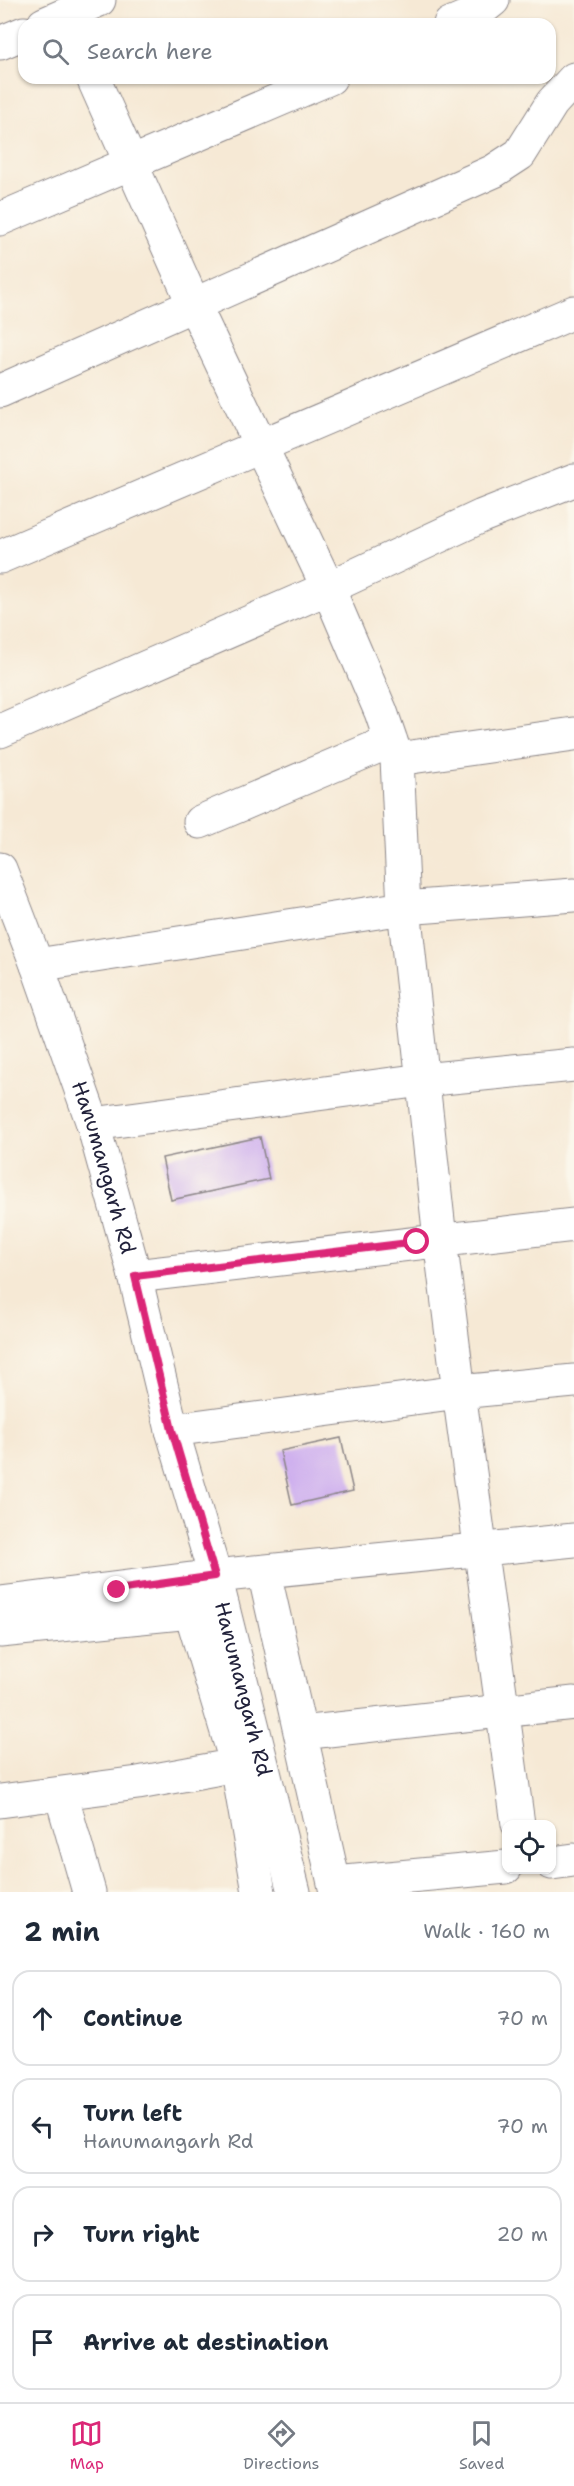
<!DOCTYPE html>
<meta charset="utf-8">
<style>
:root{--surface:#fff;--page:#f2f2f3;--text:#1f2937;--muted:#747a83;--line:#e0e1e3;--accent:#db2777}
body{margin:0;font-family:"Shantell Sans",sans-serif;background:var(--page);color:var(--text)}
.controls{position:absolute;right:18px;bottom:18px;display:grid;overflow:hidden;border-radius:12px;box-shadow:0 2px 4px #0004}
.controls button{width:54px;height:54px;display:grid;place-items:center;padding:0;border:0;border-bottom:2px solid var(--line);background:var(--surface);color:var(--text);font:30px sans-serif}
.stop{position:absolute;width:18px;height:18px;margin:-14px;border:4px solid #db2777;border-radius:50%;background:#fff}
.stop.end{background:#db2777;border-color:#fff;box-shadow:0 2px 6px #0008}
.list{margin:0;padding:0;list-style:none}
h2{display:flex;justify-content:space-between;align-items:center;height:78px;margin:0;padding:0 24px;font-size:26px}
h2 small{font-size:20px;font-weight:400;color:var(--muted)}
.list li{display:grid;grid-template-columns:39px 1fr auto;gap:18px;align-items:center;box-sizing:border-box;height:96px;margin:0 12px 12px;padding:0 12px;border:2px solid var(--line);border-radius:18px}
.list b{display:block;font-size:22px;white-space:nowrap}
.list p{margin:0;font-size:20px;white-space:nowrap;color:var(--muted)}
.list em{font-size:20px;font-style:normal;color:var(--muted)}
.icon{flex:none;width:33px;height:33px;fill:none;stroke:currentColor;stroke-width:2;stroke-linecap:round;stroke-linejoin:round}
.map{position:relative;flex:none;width:574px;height:1892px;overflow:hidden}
.search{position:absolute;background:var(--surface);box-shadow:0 2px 4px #0004;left:18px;right:18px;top:18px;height:66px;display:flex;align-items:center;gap:15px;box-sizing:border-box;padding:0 21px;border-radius:18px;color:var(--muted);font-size:22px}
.sheet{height:510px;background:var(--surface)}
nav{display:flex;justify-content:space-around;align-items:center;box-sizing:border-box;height:84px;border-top:2px solid var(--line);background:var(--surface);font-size:16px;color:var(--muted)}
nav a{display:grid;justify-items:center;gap:3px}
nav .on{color:var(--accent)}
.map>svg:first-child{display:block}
</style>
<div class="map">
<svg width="574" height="1892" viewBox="0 0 574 1892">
<rect width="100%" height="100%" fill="#fbf7ec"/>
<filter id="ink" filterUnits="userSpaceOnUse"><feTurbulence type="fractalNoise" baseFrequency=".0167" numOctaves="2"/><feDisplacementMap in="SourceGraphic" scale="12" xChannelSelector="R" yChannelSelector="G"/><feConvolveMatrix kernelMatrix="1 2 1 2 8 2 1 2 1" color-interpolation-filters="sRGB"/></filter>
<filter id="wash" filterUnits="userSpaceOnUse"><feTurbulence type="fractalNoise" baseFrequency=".008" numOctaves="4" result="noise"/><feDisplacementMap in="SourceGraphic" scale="24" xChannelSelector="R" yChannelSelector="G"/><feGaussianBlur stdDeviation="1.35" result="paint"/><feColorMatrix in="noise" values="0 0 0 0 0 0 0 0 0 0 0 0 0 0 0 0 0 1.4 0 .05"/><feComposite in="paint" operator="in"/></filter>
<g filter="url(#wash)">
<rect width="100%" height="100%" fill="#f6e9d5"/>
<g id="blocks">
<path fill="#ccacee" d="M260 1137 269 1179 171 1200 162 1158Z
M341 1438 353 1491 292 1505 280 1451Z"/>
</g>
</g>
<g filter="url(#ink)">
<use href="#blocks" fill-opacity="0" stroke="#8c8688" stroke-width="1.5"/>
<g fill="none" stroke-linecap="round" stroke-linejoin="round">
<g stroke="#8c8688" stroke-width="35">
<path id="minor" d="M44 24 99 0
M450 24 478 12 493 0
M0 43 24 33
M93 78 194 305 328 588 381 712 397 759 404 908 440 1239 459 1392 518 1824
M0 219 330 78
M0 391 494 171 520 154 552 103 574 79
M0 557 574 312
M0 731 328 588 482 516 574 480
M397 759 574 734
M200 822 391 741
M37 965 404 908 574 895
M93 1124 422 1080 574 1065
M135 1276 574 1225
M172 1430 459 1392 574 1381
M264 1572 336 1892
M215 1576 574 1540
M183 1586 237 1765 259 1892
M301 1733 574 1703
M61 1794 89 1892
M0 1801 138 1783 237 1765
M552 1863 574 1860
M335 1883 506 1867"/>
</g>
<g stroke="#8c8688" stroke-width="35">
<path id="secondary" d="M0 1603 215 1576
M0 1631 191 1612 222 1605"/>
</g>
<g stroke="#8c8688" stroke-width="35">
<g id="primary">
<path id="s1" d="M0 869 37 965 93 1124 135 1276 172 1430 215 1576 294 1892"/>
</g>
</g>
<use href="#minor" stroke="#fff" stroke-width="33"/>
<use href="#secondary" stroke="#fff" stroke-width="33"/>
<use href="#primary" stroke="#fff" stroke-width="33"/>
</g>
</g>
<g fill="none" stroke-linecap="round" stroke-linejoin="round" filter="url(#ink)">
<path stroke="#db2777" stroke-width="8" d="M117 1590 215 1576 172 1430 135 1276 417 1242"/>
</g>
<g text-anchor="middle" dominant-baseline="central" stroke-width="5" stroke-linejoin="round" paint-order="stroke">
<g font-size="21" fill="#22223b" stroke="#fbf7ec">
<text stroke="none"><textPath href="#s1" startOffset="316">Hanumangarh Rd</textPath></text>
<text stroke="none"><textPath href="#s1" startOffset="856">Hanumangarh Rd</textPath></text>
</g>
</g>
</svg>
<div class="controls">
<button><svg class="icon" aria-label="locate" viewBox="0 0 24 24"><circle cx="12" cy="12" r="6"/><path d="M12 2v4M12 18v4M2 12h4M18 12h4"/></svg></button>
</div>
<div class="stop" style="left:417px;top:1242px"></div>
<div class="stop end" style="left:117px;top:1590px"></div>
<div class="search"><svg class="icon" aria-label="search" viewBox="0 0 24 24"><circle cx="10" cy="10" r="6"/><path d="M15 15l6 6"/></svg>Search here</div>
</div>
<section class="sheet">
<h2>2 min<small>Walk · 160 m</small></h2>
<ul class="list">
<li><svg class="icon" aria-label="ahead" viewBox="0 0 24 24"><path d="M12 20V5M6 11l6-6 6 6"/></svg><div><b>Continue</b></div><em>70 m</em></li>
<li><svg class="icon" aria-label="left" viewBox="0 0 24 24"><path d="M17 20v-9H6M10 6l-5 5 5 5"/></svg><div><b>Turn left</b><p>Hanumangarh Rd</p></div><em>70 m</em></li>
<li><svg class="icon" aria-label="right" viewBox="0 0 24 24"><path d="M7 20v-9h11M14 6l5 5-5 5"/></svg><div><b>Turn right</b></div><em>20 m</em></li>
<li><svg class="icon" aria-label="arrive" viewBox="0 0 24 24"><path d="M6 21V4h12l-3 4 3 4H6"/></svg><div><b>Arrive at destination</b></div></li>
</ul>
</section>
<nav>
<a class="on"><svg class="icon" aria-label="map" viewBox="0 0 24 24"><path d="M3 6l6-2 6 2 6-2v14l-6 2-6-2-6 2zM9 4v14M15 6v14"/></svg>Map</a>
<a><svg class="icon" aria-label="directions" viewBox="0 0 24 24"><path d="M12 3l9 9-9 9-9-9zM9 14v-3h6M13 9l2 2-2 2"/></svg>Directions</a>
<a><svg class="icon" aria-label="saved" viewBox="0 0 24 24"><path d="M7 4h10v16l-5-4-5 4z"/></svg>Saved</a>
</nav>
